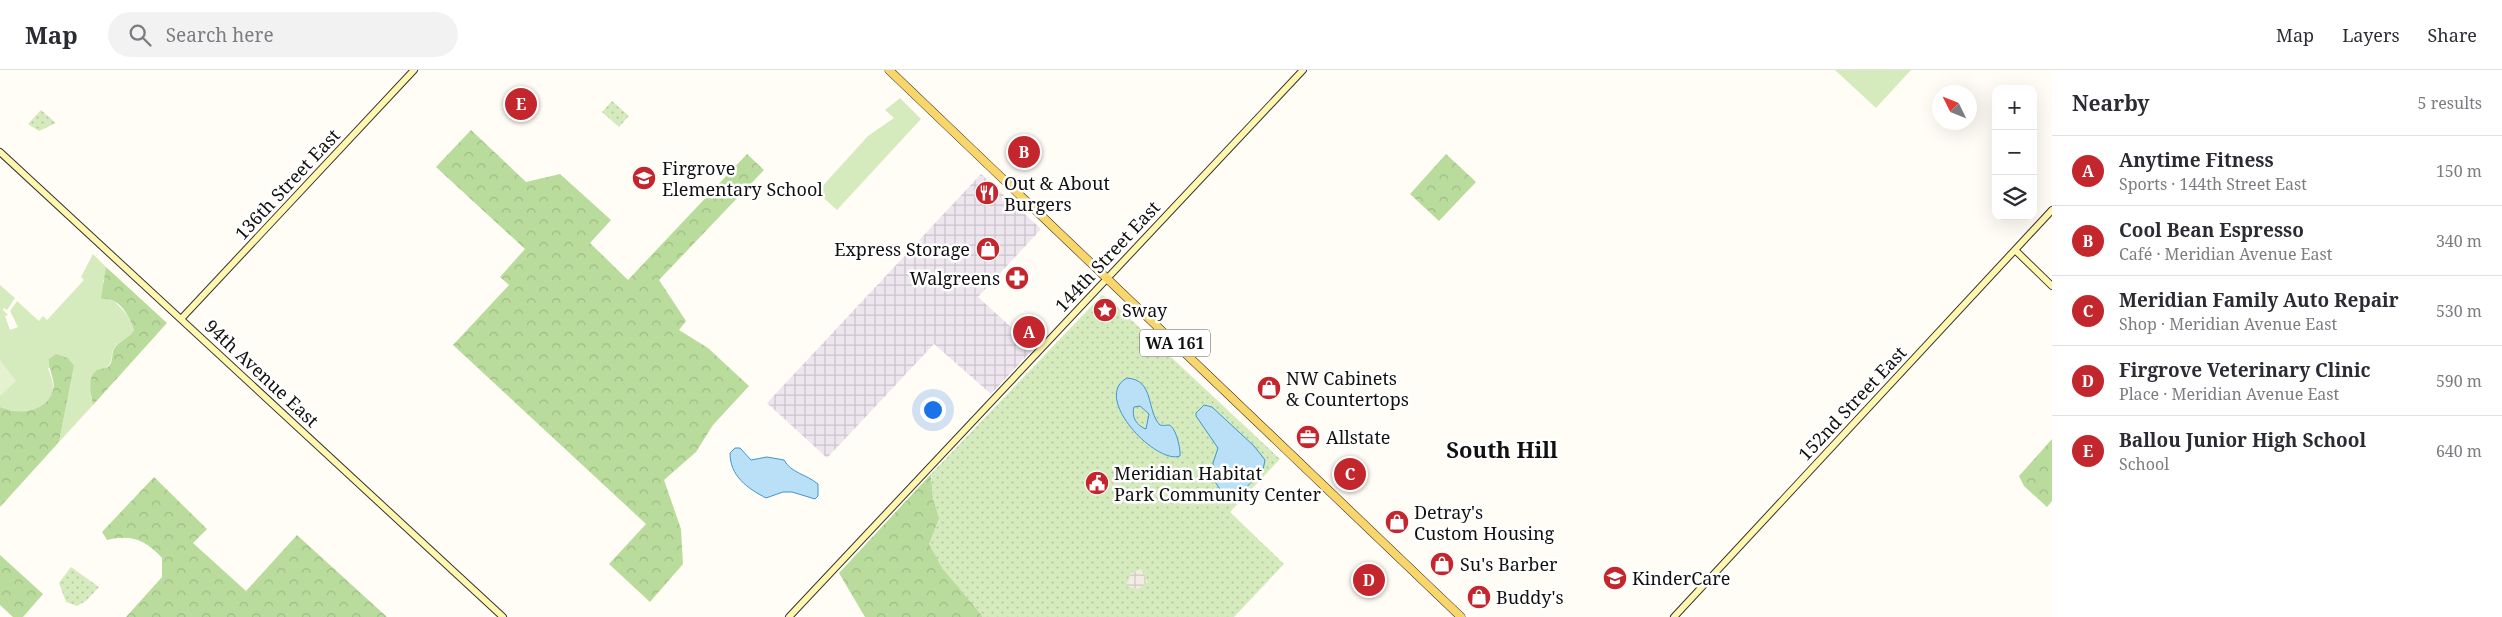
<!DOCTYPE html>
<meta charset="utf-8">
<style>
:root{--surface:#fff;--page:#f2f2f3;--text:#2b2b33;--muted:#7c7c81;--line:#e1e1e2;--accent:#c4262e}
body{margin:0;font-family:"Noto Serif",serif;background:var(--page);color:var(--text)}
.controls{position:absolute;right:15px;top:15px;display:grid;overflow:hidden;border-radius:10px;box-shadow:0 5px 20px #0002}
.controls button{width:45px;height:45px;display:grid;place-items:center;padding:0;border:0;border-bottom:1px solid var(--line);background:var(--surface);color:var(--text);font:25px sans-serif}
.compass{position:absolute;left:1932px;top:15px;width:45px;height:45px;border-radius:50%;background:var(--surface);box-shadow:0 5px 20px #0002;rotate:313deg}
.you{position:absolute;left:932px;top:339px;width:18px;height:18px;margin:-12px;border:4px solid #fff;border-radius:50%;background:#1a73e8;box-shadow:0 0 0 8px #1a73e833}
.badge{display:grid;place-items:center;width:32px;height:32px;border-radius:50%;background:var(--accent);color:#fff;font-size:16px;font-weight:700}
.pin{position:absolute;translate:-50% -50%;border:2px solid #fff;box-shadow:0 1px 5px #0006}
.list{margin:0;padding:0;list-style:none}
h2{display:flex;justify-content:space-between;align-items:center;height:65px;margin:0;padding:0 20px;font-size:21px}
h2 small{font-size:16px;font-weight:400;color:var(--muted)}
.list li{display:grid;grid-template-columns:32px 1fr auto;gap:15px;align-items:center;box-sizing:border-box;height:70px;padding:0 20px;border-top:1px solid var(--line)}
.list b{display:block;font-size:19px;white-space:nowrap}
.list p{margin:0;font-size:16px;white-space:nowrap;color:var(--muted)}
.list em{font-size:16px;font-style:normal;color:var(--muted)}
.icon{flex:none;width:28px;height:28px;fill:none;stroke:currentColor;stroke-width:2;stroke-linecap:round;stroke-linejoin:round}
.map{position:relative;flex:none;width:2052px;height:547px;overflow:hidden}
header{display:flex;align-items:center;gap:30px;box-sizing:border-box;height:70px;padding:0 25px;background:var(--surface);border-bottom:1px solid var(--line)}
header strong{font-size:24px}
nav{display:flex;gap:28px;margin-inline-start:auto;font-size:18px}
.search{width:350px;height:45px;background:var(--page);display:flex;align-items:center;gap:12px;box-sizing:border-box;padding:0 18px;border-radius:28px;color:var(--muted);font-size:19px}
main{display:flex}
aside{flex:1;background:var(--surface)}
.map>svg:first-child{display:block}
</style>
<header>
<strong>Map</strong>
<div class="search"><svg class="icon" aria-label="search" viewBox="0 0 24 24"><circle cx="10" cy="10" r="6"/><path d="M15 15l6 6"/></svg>Search here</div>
<nav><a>Map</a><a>Layers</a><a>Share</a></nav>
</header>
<main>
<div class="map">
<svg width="2052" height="547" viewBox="0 0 2052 547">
<defs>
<pattern id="industrial-grid" width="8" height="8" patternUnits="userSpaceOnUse" patternTransform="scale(1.25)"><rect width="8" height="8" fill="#eee6ef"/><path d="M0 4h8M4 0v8" fill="none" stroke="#cbc4cc"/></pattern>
<pattern id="forest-crowns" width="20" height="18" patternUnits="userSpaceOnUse" patternTransform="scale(1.25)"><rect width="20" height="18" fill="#b9dc9c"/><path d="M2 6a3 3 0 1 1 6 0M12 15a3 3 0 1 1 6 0" fill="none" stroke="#9ebc85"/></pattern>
<pattern id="park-dots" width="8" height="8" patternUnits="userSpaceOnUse" patternTransform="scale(1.25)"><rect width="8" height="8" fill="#d5ebbd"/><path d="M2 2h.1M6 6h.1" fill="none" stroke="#b6c8a1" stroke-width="1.8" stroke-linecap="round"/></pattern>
<pattern id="plaza-grid" width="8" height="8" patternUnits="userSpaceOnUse" patternTransform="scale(1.25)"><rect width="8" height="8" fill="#f1ede2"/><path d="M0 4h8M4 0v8" fill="none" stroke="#cecac1"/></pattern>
</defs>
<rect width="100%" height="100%" fill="#fffdf5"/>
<path fill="url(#industrial-grid)" d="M981 104 1041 159 978 227 1034 278 991 324 934 274 827 388 767 333Z"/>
<path fill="#d5ebbd" d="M1835 0H1911L1876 38Z
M900 28 921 49 837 140 817 122 868 66 894 48 885 40Z
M93 184 106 197 107 203 103 211C105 215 107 222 110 226 120 239 128 241 134 260 129 269 117 271 113 280 111 286 113 291 108 296 105 299 100 300 96 301L91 325 93 335 59 372 74 296 48 298C50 304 53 310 53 317 53 343 17 345 0 337V215L15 228 7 240 4 238 3 240 8 245 5 246 10 260 18 257 10 241 17 231 39 251 43 246 47 250 84 210 81 207Z"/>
<path fill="url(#forest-crowns)" d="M471 60 526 112 560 104 611 150 590 173 628 210 747 84 764 100 659 210 686 251 679 260 708 278 749 316 713 355 696 382 664 410 681 459 683 494 650 532 609 494 646 454 453 275 509 215 500 207 525 179 436 97Z
M1446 84 1476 112 1439 151 1410 124Z
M106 197 167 253 93 335C91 325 87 307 96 301 99 298 105 299 108 297 114 292 111 284 114 279 119 270 129 269 134 260 129 244 118 226 101 229Z
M56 284 68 288 74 296 59 372 0 437V337C18 345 47 343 53 320 56 310 48 300 49 289Z
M2052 369V431L2047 437 2024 416 2019 406Z
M931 404 933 428 965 523 983 547H865L839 503Z
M154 407 207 459 193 473 246 521 297 465 387 547H126L162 507V488C146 470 131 464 107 470L102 462Z
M0 485 43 524 23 547H13L0 535Z"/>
<path fill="url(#park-dots)" d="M612 31 629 46 619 57 602 42Z
M41 40 56 53 39 61 28 54Z
M1102 225 1109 229 1280 389 1230 442 1284 494 1234 547H983L942 498 929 474 939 448 933 428 931 404Z
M71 497 99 517 86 531 77 536 66 532 59 513Z"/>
<path fill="#e6f2cf" d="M0 290 16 311 0 326Z"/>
<path fill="url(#plaza-grid)" d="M1141 499 1148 512 1138 519 1126 516 1131 503Z"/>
<path fill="#b9e0f7" stroke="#3f96cf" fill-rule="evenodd" d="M1127 308C1155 310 1146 341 1160 355 1163 356 1166 355 1169 355 1176 357 1181 380 1180 386 1156 395 1091 327 1127 308ZM1140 336 1149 344 1146 359C1137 356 1131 347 1134 337Z
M1204 335 1212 337 1254 376 1265 390 1263 400 1235 429 1225 426 1215 412 1227 402 1223 398 1214 402 1213 393 1218 378 1196 346V343Z
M735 378H740L751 390 767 387 784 390C791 403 806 404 818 414V426L815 429 792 422H783L766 428C747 418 730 406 730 383Z"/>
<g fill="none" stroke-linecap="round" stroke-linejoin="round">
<g stroke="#333" stroke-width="8">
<path id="secondary" d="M0 82 503 547
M2015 180 2052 216
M181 249 414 0
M789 547 1303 0
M1674 547 2052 140"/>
</g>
<g stroke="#222" stroke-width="9">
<path id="primary" d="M889 0 1461 547"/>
</g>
<use href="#secondary" stroke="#fff6b0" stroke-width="6"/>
<use href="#primary" stroke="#f9d66b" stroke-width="8"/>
</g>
<defs>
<g id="school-disc" transform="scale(1.25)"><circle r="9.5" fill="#c4262e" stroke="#fff"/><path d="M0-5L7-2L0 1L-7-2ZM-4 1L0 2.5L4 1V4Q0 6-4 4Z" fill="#fff"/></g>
<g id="restaurant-disc" transform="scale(1.25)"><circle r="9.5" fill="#c4262e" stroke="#fff"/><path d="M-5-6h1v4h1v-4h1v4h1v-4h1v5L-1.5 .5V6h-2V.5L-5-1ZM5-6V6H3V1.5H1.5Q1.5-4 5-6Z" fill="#fff"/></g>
<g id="shop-disc" transform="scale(1.25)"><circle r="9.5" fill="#c4262e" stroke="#fff"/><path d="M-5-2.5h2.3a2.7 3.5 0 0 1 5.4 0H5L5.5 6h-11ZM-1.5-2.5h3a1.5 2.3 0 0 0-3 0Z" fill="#fff"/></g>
<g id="pharmacy-disc" transform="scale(1.25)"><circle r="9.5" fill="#c4262e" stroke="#fff"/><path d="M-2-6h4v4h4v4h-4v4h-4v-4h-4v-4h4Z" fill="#fff"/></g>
<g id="sight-disc" transform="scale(1.25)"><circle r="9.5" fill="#c4262e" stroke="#fff"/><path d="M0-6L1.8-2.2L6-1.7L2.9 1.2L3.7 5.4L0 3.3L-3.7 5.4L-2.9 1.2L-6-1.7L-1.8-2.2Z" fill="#fff"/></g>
<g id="office-disc" transform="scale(1.25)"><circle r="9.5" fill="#c4262e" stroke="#fff"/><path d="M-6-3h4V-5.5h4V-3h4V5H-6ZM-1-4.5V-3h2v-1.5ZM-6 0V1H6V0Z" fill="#fff"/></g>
<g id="civic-disc" transform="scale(1.25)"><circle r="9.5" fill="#c4262e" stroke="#fff"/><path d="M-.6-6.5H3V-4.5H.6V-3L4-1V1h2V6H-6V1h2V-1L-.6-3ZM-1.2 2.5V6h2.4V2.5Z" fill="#fff"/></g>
</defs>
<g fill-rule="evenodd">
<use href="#school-disc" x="644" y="108"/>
<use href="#restaurant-disc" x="987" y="123"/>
<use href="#shop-disc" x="988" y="179"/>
<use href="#pharmacy-disc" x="1017" y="208"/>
<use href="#sight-disc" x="1105" y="240"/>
<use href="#shop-disc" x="1269" y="318"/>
<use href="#office-disc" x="1308" y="367"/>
<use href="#civic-disc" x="1097" y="413"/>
<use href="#shop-disc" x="1397" y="452"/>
<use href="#shop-disc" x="1442" y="494"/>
<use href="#school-disc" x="1615" y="508"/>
<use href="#shop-disc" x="1479" y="527"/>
</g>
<g text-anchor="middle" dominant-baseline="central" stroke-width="5" stroke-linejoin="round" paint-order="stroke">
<rect fill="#fff" stroke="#585858" stroke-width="1" x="1140" y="259.5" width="70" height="27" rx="4"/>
<g font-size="16" font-weight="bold" fill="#111">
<text x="1175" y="273">WA 161</text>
</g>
<g font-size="18" fill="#111" stroke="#fff" text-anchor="start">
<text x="662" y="98">Firgrove<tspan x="662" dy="21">Elementary School</tspan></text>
<text x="1004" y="113">Out &amp; About<tspan x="1004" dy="21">Burgers</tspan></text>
<text x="970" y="179" text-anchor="end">Express Storage</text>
<text x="1000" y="208" text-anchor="end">Walgreens</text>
<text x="1122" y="240">Sway</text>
<text x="1286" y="308">NW Cabinets<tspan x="1286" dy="21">&amp; Countertops</tspan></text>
<text x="1326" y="367">Allstate</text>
<text x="1114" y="403">Meridian Habitat<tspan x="1114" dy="21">Park Community Center</tspan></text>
<text x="1414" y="442">Detray's<tspan x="1414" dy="21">Custom Housing</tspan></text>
<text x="1460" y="494">Su's Barber</text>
<text x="1632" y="508">KinderCare</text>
<text x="1496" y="527">Buddy's</text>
</g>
<g font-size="18" fill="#111" stroke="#fff">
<text transform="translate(287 114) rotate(-47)">136th Street East</text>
<text transform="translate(1107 186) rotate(-47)">144th Street East</text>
<text transform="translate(262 303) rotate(43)">94th Avenue East</text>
<text transform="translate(1852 333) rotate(-47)">152nd Street East</text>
</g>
<g font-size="22" font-weight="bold" fill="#111" stroke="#fff">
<text x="1502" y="379">South Hill</text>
</g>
</g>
</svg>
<div class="controls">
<button>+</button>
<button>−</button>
<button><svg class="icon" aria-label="layers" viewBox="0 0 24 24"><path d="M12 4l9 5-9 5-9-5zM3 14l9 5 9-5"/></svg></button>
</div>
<svg class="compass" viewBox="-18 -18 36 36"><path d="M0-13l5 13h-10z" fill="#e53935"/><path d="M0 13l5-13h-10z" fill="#7c7c81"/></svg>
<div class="you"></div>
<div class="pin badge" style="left:1029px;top:262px">A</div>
<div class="pin badge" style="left:1024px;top:82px">B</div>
<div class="pin badge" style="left:1350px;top:404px">C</div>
<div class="pin badge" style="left:1369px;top:510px">D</div>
<div class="pin badge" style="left:521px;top:34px">E</div>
</div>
<aside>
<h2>Nearby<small>5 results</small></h2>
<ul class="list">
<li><span class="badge">A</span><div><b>Anytime Fitness</b><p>Sports · 144th Street East</p></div><em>150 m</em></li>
<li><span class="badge">B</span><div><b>Cool Bean Espresso</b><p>Café · Meridian Avenue East</p></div><em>340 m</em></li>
<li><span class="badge">C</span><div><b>Meridian Family Auto Repair</b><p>Shop · Meridian Avenue East</p></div><em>530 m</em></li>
<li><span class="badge">D</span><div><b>Firgrove Veterinary Clinic</b><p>Place · Meridian Avenue East</p></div><em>590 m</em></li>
<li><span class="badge">E</span><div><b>Ballou Junior High School</b><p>School</p></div><em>640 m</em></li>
</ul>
</aside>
</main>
